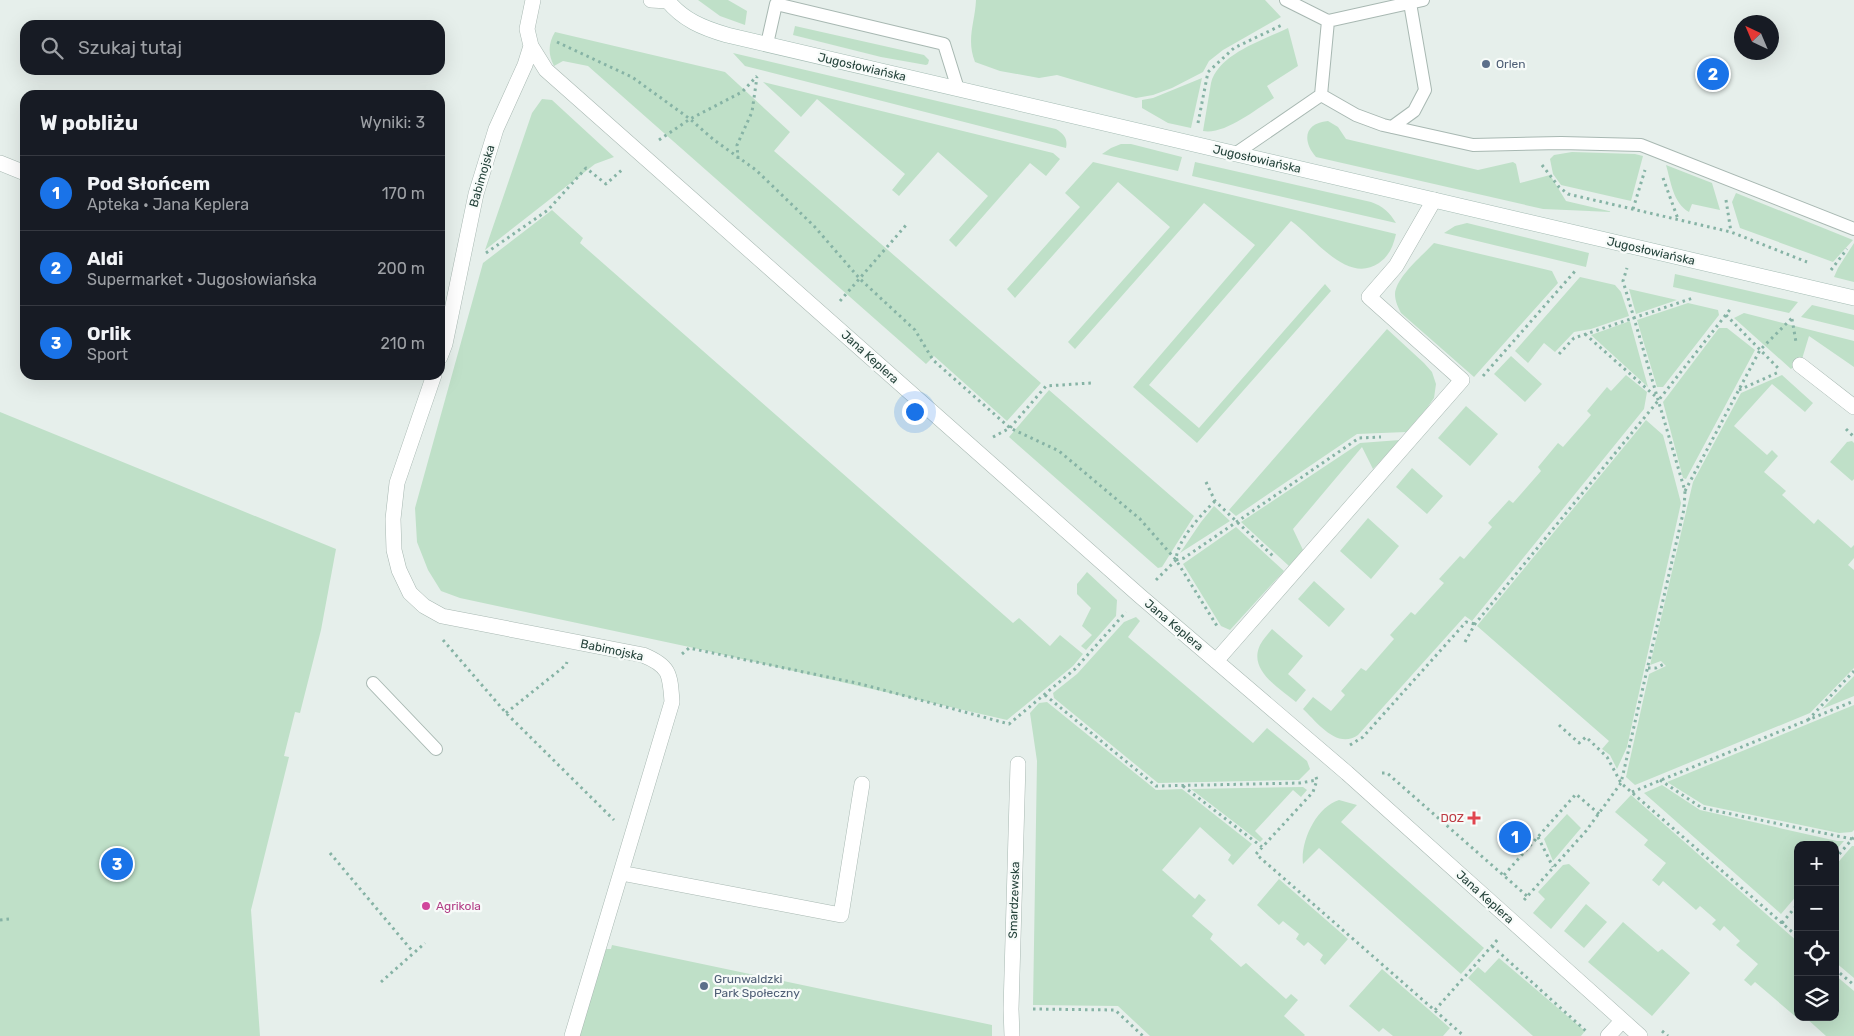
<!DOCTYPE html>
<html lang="pl">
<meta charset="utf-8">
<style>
:root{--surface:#171b24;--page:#20242c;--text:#f1f3f6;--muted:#9ea1a6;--line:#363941;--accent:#1a73e8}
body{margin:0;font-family:Rubik,sans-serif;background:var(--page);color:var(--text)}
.controls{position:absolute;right:15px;bottom:15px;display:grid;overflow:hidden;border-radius:10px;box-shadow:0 5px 20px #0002}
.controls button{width:45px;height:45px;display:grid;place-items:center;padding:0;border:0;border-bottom:1px solid var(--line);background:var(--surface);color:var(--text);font:25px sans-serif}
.compass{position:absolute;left:1734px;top:15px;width:45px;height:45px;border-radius:50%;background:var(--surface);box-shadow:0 5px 20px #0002;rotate:316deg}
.you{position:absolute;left:914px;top:411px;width:18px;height:18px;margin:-12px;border:4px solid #fff;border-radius:50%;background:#1a73e8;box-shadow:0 0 0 8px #1a73e833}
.badge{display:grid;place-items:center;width:32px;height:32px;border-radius:50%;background:var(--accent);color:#fff;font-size:16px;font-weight:700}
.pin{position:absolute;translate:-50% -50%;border:2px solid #fff;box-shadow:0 1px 5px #0006}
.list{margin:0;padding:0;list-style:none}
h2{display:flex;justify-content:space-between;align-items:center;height:65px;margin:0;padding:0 20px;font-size:21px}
h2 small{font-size:16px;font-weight:400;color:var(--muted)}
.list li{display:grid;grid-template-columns:32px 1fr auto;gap:15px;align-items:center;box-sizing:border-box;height:75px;padding:0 20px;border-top:1px solid var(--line)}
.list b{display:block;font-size:19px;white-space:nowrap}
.list p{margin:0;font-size:16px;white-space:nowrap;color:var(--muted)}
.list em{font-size:16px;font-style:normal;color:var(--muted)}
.icon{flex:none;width:28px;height:28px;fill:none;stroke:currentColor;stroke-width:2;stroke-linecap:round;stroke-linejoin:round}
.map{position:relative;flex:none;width:1854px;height:1036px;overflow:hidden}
.search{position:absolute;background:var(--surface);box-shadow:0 5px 20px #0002;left:20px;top:20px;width:425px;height:55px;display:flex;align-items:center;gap:12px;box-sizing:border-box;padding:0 18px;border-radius:15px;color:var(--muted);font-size:19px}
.panel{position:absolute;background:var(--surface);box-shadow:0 5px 20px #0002;left:20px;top:90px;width:425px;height:290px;border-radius:15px}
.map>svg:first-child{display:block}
</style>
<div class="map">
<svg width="1854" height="1036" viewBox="0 0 1854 1036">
<rect width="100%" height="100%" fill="#e6efeb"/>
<path fill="#bfe0c8" d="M698 0H728L747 11 745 25 720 16Z
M976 0H1265L1281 17 1223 50 1209 61 1203 72 1172 88 1153 95 1136 98 1057 75 1039 78 1000 71 975 62C966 39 975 23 976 0Z
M795 26 924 55 929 60 928 64 926 65 881 57 793 35Z
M1288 28 1298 66 1267 86 1274 98C1256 109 1225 135 1203 131L1211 83C1218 54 1263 40 1288 28Z
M555 32 725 72 790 132 774 151 1041 383 1007 421 934 356 926 364 588 66 563 61 554 66C548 54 548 44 555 32Z
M733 53 1056 129C1064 134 1068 139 1066 148L745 66Z
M1202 78 1191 128 1168 123 1142 108V100L1153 98Z
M763 82 1053 153 1060 159 1046 176 1030 163 956 247 949 240 988 196 938 152 899 196 892 190 905 174 817 99 801 117Z
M542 99 552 100 614 157 595 164 485 250 532 113Z
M1328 121 1338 127 1346 139 1478 170 1513 162 1516 164 1520 183 1550 175 1566 201 1613 212 1543 209 1316 157C1302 141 1304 123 1328 121Z
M1121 144H1131L1182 157 1178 171 1102 154 1111 148Z
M1572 152 1635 154 1643 156 1631 201 1561 185 1553 174 1550 159 1554 155Z
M1093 162 1396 234C1393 246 1390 255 1379 263 1347 285 1314 237 1291 221L1149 385 1199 428 1325 284 1331 291 1197 443 1133 387 1255 245 1204 203 1075 349 1068 342 1170 227 1118 182 1015 298 1007 289 1080 207 1065 193Z
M1195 162 1371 202C1383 206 1390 213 1396 223L1192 176Z
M1666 165 1712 183 1720 210 1692 204 1689 212C1673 203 1671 182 1666 165Z
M1736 193 1853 240 1833 262 1740 228 1732 202Z
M552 210 583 238 580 243 1013 623 1019 618 1050 646 1060 635 1083 654 1073 666 1007 720 694 648 460 598 441 591 428 570 417 542 415 508 483 263Z
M1467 223 1589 253 1586 267 1444 233 1455 226Z
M1434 243 1552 271 1558 283 1474 377 1401 313C1398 307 1395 301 1395 294 1396 277 1423 255 1434 243Z
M1854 243V282L1834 277 1838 268Z
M1675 274 1798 302 1789 313 1673 287Z
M1580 277 1615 285 1621 292 1629 316 1591 329 1574 332 1555 352 1544 343 1528 363 1515 351Z
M1629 289 1677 300 1636 314Z
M1688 303 1718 310 1719 315 1663 387H1657L1637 320Z
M1812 305 1854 315V330L1801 317Z
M1744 313 1854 341V367L1809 336 1802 359 1791 369 1734 318Z
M1630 321 1648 387 1591 335Z
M1719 328H1727L1755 350 1686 479 1683 478 1663 402Z
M1387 329 1424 363 1432 372 1436 384 1434 398 1427 408 1406 432 1357 434 1236 516 1229 510Z
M1511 356 1542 384 1525 402 1494 374Z
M1626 375 1647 392 1644 409 1472 621 1465 616 1358 735C1337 750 1317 722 1303 709L1313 697 1331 711 1345 695 1341 691 1361 668 1366 671 1394 639 1390 635 1411 612 1415 615 1444 583 1439 579 1460 556 1464 559 1492 527 1488 523 1509 500 1513 503 1541 471 1538 467 1558 443 1563 447 1591 415 1587 411 1607 387 1611 391Z
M1782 375 1813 403 1805 412 1772 384 1734 426 1767 455 1772 450 1778 456 1764 472 1786 491 1782 495 1814 524 1818 519 1851 548 1854 545V558L1848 565 1854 570V668L1810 713 1635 785 1626 777 1649 674 1666 666 1661 661 1650 665 1693 482 1741 393Z
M1049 390 1194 516 1162 567 1158 568 1009 437Z
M1466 406 1498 434 1470 466 1438 438Z
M0 412 336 549 321 630 300 713 295 712 284 756 289 757 251 910 260 1036H0Z
M1646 420 1663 435 1681 503 1627 747 1617 769 1610 755 1602 749 1609 741 1477 626Z
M1400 440 1373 469 1362 447 1293 529 1303 550 1289 566 1241 522 1360 443Z
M1852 441 1854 443V479L1852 481 1830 462 1847 442Z
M1412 468 1443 496 1427 514 1396 487Z
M1214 506 1230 521 1180 553 1201 522Z
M1368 518 1399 546 1371 579 1340 551Z
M1236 527 1284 571 1230 630 1221 626 1183 564Z
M1087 572 1117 600 1116 616 1086 650 1081 646 1092 635 1082 626 1091 608 1077 594V584Z
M1314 581 1345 609 1329 627 1298 599Z
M1136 617 1140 621 1128 637 1253 743 1267 728 1307 761 1310 769 1299 780 1158 783 1054 698 1053 693 1077 674 1124 622Z
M1272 629 1303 656 1288 674 1306 690 1296 702C1279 688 1248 670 1260 645 1263 639 1268 634 1272 629Z
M1854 676V696L1822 709Z
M1047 702 1156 790 1182 789 1252 844 1233 865 1228 860 1231 855 1200 827 1162 870 1195 899 1199 894 1206 900 1192 916 1213 934 1210 939 1241 967 1246 963 1286 999 1291 994 1298 1000 1284 1016 1305 1035 1304 1036H1150L1118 1006 1033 1005 1037 761 1030 713 1039 703Z
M1854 705V830L1852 832 1839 833 1704 805 1667 782Z
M1662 785 1700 810 1837 841H1844L1835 851V845H1798V894L1781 914 1644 793Z
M1303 787 1307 790 1301 797 1293 790 1255 831 1263 839 1260 842 1191 789Z
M1631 795 1798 942V1015L1796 1017 1755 982 1751 986 1744 980 1758 964 1736 945 1740 941 1724 926 1720 931 1712 924 1716 920 1700 906 1696 910 1663 881 1659 886 1652 880 1666 863 1644 845 1648 840 1615 812Z
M1339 800 1357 805 1341 822 1484 948 1461 974 1319 848 1303 864C1300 842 1316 807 1339 800Z
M1567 814 1581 828 1553 861 1544 839Z
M1852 846H1854V978L1835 962V866Z
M1569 864 1590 883 1551 929 1533 913 1545 899 1538 892 1563 865Z
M1279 879 1348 939 1325 965 1320 960 1323 955 1308 942 1304 946 1296 939 1299 934 1283 921 1279 925 1257 905Z
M1586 904 1607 922 1584 948 1564 931Z
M1623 922 1658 952 1662 949 1690 973 1652 1016 1588 962Z
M612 945 992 1025V1036H577L603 949H611Z
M1499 958 1585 1031 1581 1036H1533L1468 978 1478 967 1485 973Z
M1382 969 1450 1028 1443 1036H1393L1383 1028 1379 1032 1349 1006Z
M1835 975 1854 991V1036H1826L1805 1017H1835Z"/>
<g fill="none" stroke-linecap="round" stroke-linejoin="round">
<g stroke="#a8b8b2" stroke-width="14">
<path id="lane" d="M1286 0 1328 21 1423 0
M767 44 776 4 944 44 958 89
M1321 95 1356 115 1383 125 1473 145 1561 143 1641 145 1854 229
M1321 95 1328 21
M1392 127 1414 111 1425 90 1410 3
M1235 154 1321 95
M373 683 436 749"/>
</g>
<g stroke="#a8b8b2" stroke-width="16">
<path id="street" d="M651 0 668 1
M531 46 546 70 1140 596 1347 773 1640 1036
M0 163 25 173
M440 357 445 344 476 194 496 129 525 65 531 46 527 29 533 0
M1800 365 1854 407
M434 375 397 483 393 519 394 550 399 570 410 593 424 606 442 616 643 655C670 666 670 674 672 702L572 1036
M1216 661 1462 380 1369 297 1396 266 1434 200
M621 873 841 915 862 784
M1012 1036 1011 1009 1018 764
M1608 1036 1622 1021"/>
</g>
<g stroke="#a4bbb3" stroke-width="16">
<path id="secondary" d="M667 0C683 20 703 28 727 35L1854 298"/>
</g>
<path stroke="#86b3a5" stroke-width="3" stroke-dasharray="2.5 4" stroke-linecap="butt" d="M557 42 632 77 690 119 714 140 756 170 814 226 860 279 915 330 933 360 1010 428 1059 451 1140 519 1176 560 1217 626
M1198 123 1208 72 1234 48 1284 24
M659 140 690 119 742 92 757 76
M738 159 737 145 752 112 757 77
M1542 165 1559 187 1568 194 1731 232 1807 262
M1663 178 1678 219
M1726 200 1731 232
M1633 209 1645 170
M486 253 548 210 586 168 606 184 624 168
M1831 270 1847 249
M840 301 907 224
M1726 315 1778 368
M1792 319 1796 342
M1585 334 1655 396
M1559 354 1574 338 1693 298
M1483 376 1576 270
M1739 390 1779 372
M1846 429 1854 437
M993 437 1010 428 1046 386 1091 383
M1206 482 1215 501 1275 558
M1685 491 1760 350 1792 318
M1176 560 1184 558 1359 438 1381 437
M1156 580 1176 560C1177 540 1201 515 1215 501
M443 640 506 713 614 820
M1465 642 1475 624 1658 401 1732 307
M682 654 689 648 861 684 1009 724 1075 669 1126 612
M1648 668H1656L1664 664
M1045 695 1156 786 1300 783 1317 780
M506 713 566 665 567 662
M1808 720 1854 671
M1559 725 1579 743 1586 737 1607 757 1621 783 1798 937
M1350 745 1363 737 1466 622 1475 624
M1382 773H1387L1527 896
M1316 777 1317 780 1313 792 1256 854 1464 1036
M1660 780 1702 808 1852 839
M1183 786 1262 847
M1632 792 1854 701
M1538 837 1553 867
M330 853 413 952
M1835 859 1854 837
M1504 875 1576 794 1599 814
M1524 900 1586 831 1621 783 1684 509 1685 491 1623 281 1627 268
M0 920 10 919
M1782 923 1798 904
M1492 946 1586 1031
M1835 969 1854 985
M381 982 425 943
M1033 1009 1115 1010 1143 1036
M1435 1010 1499 938
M1662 1031 1668 1036"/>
<use href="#lane" stroke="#fff" stroke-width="12"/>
<use href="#street" stroke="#fff" stroke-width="15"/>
<use href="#secondary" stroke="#fff" stroke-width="15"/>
</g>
<g fill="#5c6f8a" stroke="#f7fbf9" stroke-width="2">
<circle cx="1486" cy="64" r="5"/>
<circle cx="704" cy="986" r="5"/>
</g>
<path fill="#e0444e" stroke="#f7fbf9" stroke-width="2" d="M1471.5 810.5h5v5h5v5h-5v5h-5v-5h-5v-5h5z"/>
<circle fill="#d1479c" stroke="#f7fbf9" stroke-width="2" cx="426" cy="906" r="5"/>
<g text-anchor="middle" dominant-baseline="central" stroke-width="4.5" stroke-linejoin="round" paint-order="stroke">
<g font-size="12" fill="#4e5e75" stroke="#f7fbf9" text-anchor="start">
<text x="1496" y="64">Orlen</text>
<text x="714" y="979">Grunwaldzki<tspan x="714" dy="14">Park Społeczny</tspan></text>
</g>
<g font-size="12" fill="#24423a" stroke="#f7fbf9">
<text transform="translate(862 67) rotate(13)">Jugosłowiańska</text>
<text transform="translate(1257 159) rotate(13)">Jugosłowiańska</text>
<text transform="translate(482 176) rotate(-74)">Babimojska</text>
<text transform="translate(1651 251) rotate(13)">Jugosłowiańska</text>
<text transform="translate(870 357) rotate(42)">Jana Keplera</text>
<text transform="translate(1174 625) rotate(40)">Jana Keplera</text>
<text transform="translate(612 650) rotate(12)">Babimojska</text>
<text transform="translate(1485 897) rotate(42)">Jana Keplera</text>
<text transform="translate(1014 900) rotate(-88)">Smardzewska</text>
</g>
<g font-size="12" fill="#be3a42" stroke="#f7fbf9" text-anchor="end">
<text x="1464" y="818">DOZ</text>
</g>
<g font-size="12" fill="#b23c85" stroke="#f7fbf9" text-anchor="start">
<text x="436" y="906">Agrikola</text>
</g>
</g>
</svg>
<div class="controls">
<button>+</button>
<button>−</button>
<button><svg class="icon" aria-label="locate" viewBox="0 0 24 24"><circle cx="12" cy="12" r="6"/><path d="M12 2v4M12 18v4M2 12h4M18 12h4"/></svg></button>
<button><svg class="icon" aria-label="layers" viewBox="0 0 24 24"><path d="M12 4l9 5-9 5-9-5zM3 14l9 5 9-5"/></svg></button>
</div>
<svg class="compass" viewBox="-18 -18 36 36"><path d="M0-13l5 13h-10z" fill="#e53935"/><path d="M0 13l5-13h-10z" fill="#9ea1a6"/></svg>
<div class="you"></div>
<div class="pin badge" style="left:1515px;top:837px">1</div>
<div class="pin badge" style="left:1713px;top:74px">2</div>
<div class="pin badge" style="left:117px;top:864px">3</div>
<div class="search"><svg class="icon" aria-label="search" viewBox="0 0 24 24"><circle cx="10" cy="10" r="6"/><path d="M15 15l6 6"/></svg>Szukaj tutaj</div>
<section class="panel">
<h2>W pobliżu<small>Wyniki: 3</small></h2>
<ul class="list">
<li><span class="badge">1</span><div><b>Pod Słońcem</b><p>Apteka · Jana Keplera</p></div><em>170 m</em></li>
<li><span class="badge">2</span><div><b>Aldi</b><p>Supermarket · Jugosłowiańska</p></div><em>200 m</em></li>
<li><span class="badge">3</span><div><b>Orlik</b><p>Sport</p></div><em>210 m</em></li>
</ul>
</section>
</div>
